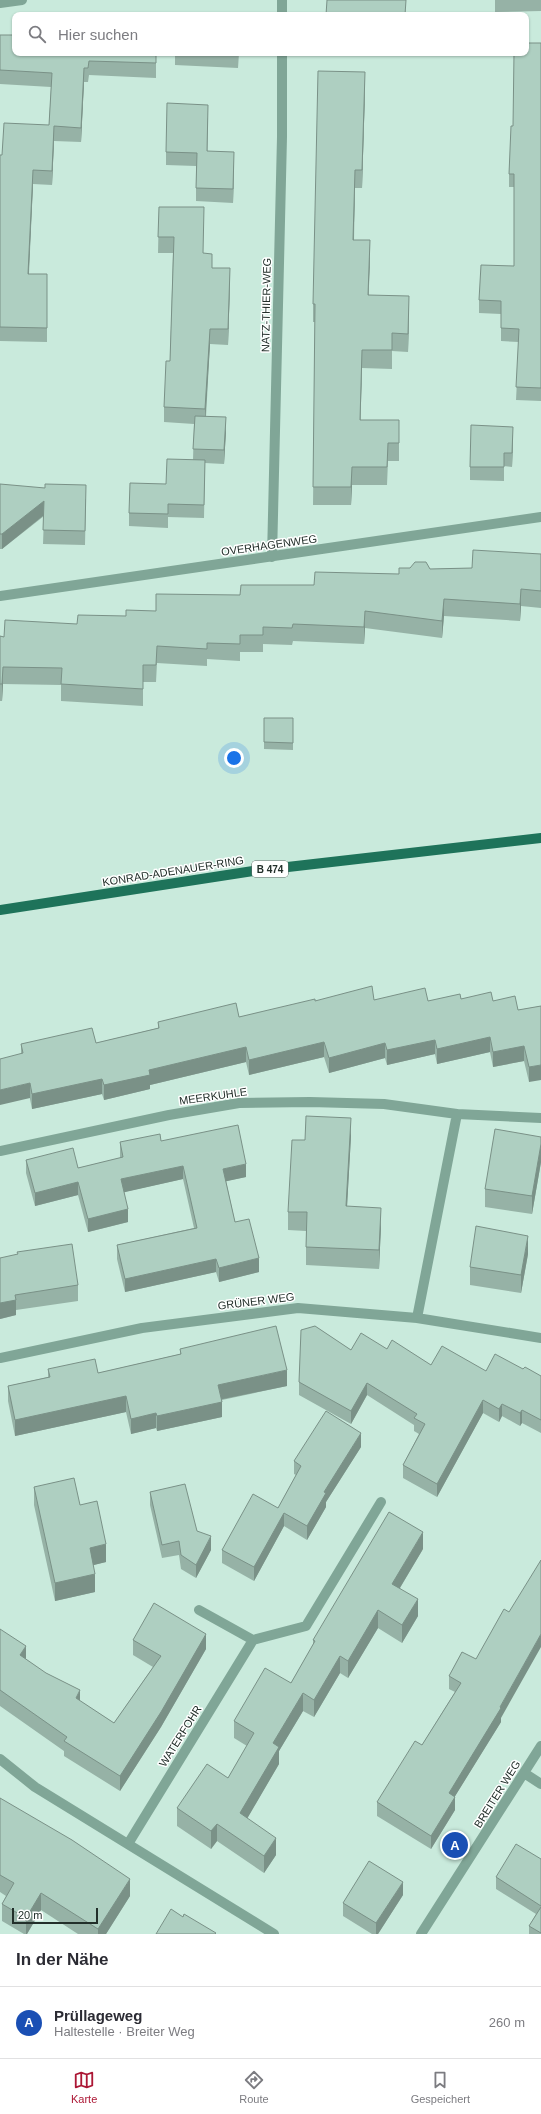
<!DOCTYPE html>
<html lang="de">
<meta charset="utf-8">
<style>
:root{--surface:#fff;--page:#f7f7f7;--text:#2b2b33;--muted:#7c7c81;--line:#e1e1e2;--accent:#ac1735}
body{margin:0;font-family:Helvetica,sans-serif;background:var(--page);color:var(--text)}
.scale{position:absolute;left:12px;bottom:10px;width:86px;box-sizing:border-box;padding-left:4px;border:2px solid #222f2a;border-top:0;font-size:11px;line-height:14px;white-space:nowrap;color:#222f2a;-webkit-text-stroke:3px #fff;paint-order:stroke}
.you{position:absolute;left:234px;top:758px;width:14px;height:14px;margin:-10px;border:3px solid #fff;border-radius:50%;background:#1a73e8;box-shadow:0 0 0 6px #1a73e833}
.badge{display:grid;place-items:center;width:26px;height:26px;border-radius:50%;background:var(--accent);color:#fff;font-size:13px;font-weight:700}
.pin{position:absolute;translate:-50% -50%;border:2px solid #fff;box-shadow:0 1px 4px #0006}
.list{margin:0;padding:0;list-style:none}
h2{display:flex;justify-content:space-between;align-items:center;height:52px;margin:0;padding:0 16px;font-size:17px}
h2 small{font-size:13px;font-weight:400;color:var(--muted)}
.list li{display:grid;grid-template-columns:26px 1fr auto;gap:12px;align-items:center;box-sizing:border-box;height:72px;padding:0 16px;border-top:1px solid var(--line)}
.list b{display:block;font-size:15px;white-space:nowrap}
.list p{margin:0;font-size:13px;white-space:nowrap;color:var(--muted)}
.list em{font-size:13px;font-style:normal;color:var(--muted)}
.icon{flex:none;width:22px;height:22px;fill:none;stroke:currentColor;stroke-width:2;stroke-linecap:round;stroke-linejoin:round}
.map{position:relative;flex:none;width:541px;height:1934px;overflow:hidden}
.search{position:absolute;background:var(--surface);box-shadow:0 1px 3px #0004;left:12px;right:12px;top:12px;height:44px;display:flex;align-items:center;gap:10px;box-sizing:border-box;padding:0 14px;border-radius:8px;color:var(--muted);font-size:15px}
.sheet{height:124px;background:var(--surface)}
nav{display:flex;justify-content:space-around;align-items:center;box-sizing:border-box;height:56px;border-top:1px solid var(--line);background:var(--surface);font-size:11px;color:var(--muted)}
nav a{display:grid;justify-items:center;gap:2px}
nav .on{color:var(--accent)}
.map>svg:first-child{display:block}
</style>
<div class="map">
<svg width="541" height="1934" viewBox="0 0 541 1934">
<rect width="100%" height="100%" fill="#c9eadc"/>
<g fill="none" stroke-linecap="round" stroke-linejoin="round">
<path stroke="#80a697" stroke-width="10" d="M282 0V15
M0 3 22 0
M272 557 282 137V53
M0 596 541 517
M0 1151 169 1115 239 1103 310 1102 384 1104 457 1114 541 1118
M417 1318 457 1114
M0 1358 142 1328 298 1308 417 1318 541 1338
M199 1610 253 1640
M0 1759 35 1787 274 1934
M524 1773 541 1784
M128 1844 253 1640 306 1626 381 1502
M421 1934 541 1746"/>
<path stroke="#1e735a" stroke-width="10" d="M0 910 253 871 541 838"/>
</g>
<path fill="#96b2a6" d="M495 0H541V11L495 12Z
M0 35 156 53V78L89 75 88 82H84L81 142 54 141 52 185 33 184 29 274H47V342L0 341V155H2L49 125 51 87 0 84Z
M541 43V401L516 400 519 342 501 341V314L479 313V300L514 266V187H509V174L513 126Z
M175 53H239L238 68 175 65Z
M365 91 362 188H355L354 240 370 258 368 295 409 314 408 352 392 351V369L362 368 360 420 399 439V461H388L387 485H352L351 505H313L315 322H313V304Z
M208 118 207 151 234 166 233 203 196 201V166L166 165V152Z
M159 207 203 253 212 268 230 283 228 345 210 344 206 417 226 431 224 464 205 463 204 518 168 517V528L129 526V513L166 484 193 460 194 424 164 422V407L170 361 173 253H158Z
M513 440 512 467 504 466V481L470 480V467Z
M0 484 86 499 85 545 43 544 44 516 2 549H0Z
M541 554V608L521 606 520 621 444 616 442 638 365 628 364 644 293 641 292 645 263 644V652H240V661L207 659V666L157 663 156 682H143V706L61 701V685L3 684 2 701H0V636L4 637 77 624 156 611 240 595 399 574 430 569 472 568Z
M264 718H293V750L264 749Z
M461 999 493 1001 518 1010 541 1006 529 1082 524 1061 493 1067 490 1052 437 1064 435 1054 387 1065 385 1058 329 1073 324 1057 249 1075 246 1062 150 1085V1089L104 1100 102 1094 32 1109 21 1054V1044L96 1043 158 1028V1022L239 1017 315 1001 374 1000 428 1001Z
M351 1136 347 1206 381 1226 379 1269 306 1265V1231L288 1230V1212L305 1140Z
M541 1137V1162L532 1214 485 1207V1189Z
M161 1141 246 1177 226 1181 235 1222 259 1272 219 1282 216 1272 125 1292 117 1259V1245L194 1228 183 1179 124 1192 128 1222 88 1232 78 1195 35 1206 26 1173V1160L78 1168 120 1158V1142Z
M528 1254 521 1293 470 1285V1267Z
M0 1258 78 1285V1301L16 1310V1315L0 1319Z
M180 1349 287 1386 222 1400V1417L157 1431 156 1428 131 1434 126 1412 15 1436 8 1401V1386L48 1377V1369L98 1373 180 1354Z
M387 1349 431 1365 486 1371 523 1369 541 1376V1433L522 1423 520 1426 502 1416 499 1422 483 1413 437 1497 403 1478V1465L419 1434 414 1431V1425L367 1395 351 1424 299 1395V1382L351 1350Z
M361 1447 326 1502V1507L307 1540 284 1526 254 1581 222 1563V1550L278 1508 296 1475 294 1474V1461Z
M34 1487 80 1505 106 1562 93 1565 95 1592 55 1601 34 1505Z
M150 1492 197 1531 211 1550 196 1578 181 1569 179 1555 162 1558 150 1505Z
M423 1549 400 1588 418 1616 402 1643 378 1628 348 1678 340 1673 314 1717 303 1711 279 1751V1764L247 1818 276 1855 264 1873 217 1841 211 1849 177 1826V1808L228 1778 247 1746 234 1738V1721L291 1683 313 1645V1640Z
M0 1629 26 1659 80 1701 114 1723 153 1667 133 1655V1640L206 1649 161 1727 120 1791 64 1756V1751L0 1706Z
M462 1652 501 1718V1722L455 1796V1810L431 1849 377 1816V1802L422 1745 455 1692 449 1689V1676Z
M0 1798 130 1896 106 1934H78L41 1910 27 1934H24L2 1921V1904L6 1896 0 1892Z
M541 1859V1934H529V1926L536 1914 496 1889V1877Z
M403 1895 378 1934H372L343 1916V1903Z"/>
<path fill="#7a9187" d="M84 68V82L81 142V128Z
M365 72V91L362 188V170Z
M208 105V118L207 165V151Z
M54 126V141L52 185V171Z
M234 152V166L233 203V189Z
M33 170V184L28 288V274Z
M355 170V188L353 258V240Z
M370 240V258L368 313V295Z
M230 268V283L228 345V329Z
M409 296V314L408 352V334Z
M210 329V344L205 424V409Z
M362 350V368L360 438V420Z
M226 417V431L224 464V450Z
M513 427V440L512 467V453Z
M352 467V485L351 505V487Z
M44 501V515L2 549V534Z
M521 589V606L520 621V604Z
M444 599V616L442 638V621Z
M365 611V628L364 644V627Z
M3 667V684L2 701V684Z
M490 1037V1052L437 1064V1049Z
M435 1040V1054L387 1065V1050Z
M324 1042V1057L249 1075V1060Z
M385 1043V1058L329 1073V1058Z
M524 1046V1061L493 1067V1052Z
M246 1047V1062L150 1085V1089L104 1100V1085L149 1070Z
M541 1065V1080L529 1082V1067Z
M102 1079V1094L32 1109V1094Z
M30 1083V1098L0 1105V1090Z
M351 1118V1136L346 1225V1206Z
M541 1144V1162L532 1214V1196Z
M246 1164V1177L223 1182V1169Z
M183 1166V1179L121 1193V1179Z
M78 1182V1195L35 1206V1193Z
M381 1208V1226L379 1269V1250Z
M128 1209V1222L88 1232V1219Z
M528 1236V1254L521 1293V1275Z
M259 1258V1272L219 1282V1268Z
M216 1259V1272L125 1292V1279Z
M16 1300V1315L0 1319V1303Z
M287 1370V1386L218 1400V1385Z
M367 1383V1395L351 1424V1411Z
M126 1396V1412L15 1436V1420Z
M483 1400V1413L437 1497V1484Z
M222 1402V1417L157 1431V1416Z
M502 1404V1416L499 1422V1409Z
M522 1410V1423L520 1426V1413Z
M156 1413V1428L131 1434V1419Z
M361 1433V1447L326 1502V1507L307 1540V1526L324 1492Z
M284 1513V1526L254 1581V1567Z
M423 1532V1549L392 1601V1584Z
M211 1536V1550L196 1578V1565Z
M106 1544V1562L90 1566V1548Z
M95 1574V1592L55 1601V1583Z
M418 1599V1616L402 1643V1625Z
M378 1610V1628L348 1678V1661Z
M206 1634V1649L161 1727 120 1791V1776Z
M541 1634V1647L501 1718V1722L449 1806V1793L500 1707Z
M26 1646V1662L20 1655Z
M340 1656V1673L314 1717V1700Z
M80 1690V1706L76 1698Z
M303 1693V1711L279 1751V1764L240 1831V1813L273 1743Z
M455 1797V1810L431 1849V1836Z
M217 1824V1841L211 1849V1831Z
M276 1838V1855L264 1873V1856Z
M130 1879V1896L106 1934H98V1929Z
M403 1882V1895L378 1934H376V1923Z
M41 1893V1910L27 1934H26V1918Z"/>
<path fill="#aecfc1" stroke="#7a9187" d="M327 0H406L405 15H326Z
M177 14 216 15H177Z
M0 35H15V53H156V63L89 61 88 68H84L81 128 54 126 52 171 33 170 28 274H47V328L0 327V155H2L4 123 49 125 52 73 0 70Z
M526 43H541V388L516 387 519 329 501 328V301L479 300 481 265 514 266V174H509L511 126H513L514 53H526Z
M202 53H239L238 55Z
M318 71 365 72 362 170H355L353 240H370L368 295 409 296 408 334 392 333V350H362L360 420H399V443H388L387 467H352L351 487H313L315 304H313Z
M167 103 208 105 207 151 234 152 233 189 196 188 197 153 166 152Z
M159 207H204L203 253 212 254V268H230L228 329H210L205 409 164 407 166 361H170L174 237H158Z
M195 416 226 417 224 450 193 449Z
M471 425 513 427 512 453H504V467H470Z
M167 459 205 460 204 505 168 504V514L129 513 130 483 166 484Z
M0 484 45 488V484L86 485 85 531 43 530 44 501 2 534H0Z
M473 550 541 554V591L521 589 520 604 444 599 442 621 365 611 364 627 293 624 292 628 263 627V635H240V644L207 643V649L157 646 156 665H143V689L61 684 62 668 3 667 2 684H0V636L4 637 5 620 77 624 78 615 126 616V610L156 611V594L240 595 241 585H314L315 572 399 574V568H410L415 562H426L430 569 472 568Z
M264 718H293V743L264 742Z
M372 986 374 1000 425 988 428 1001 460 994 461 999 491 992 493 1001 515 996 518 1010 541 1006V1065L529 1067 524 1046 493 1052 490 1037 437 1049 435 1040 387 1050 385 1043 329 1058 324 1042 249 1060 246 1047 149 1070 150 1075 104 1085 102 1079 32 1094 30 1083 0 1090V1059L23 1053 21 1044 92 1028 96 1043 159 1028 158 1022 236 1003 239 1017 315 999V1001Z
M306 1116 351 1118 346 1206 381 1208 379 1250 306 1247 307 1212H288L292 1140H305Z
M238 1125 246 1164 223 1169 235 1222 249 1219 259 1258 219 1268 216 1259 125 1279 117 1245 197 1228 183 1166 121 1179 128 1209 88 1219 78 1182 35 1193 26 1160 73 1148 78 1168 123 1157 120 1142 160 1134 161 1141Z
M495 1129 541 1137V1144L532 1196 485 1189Z
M476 1226 528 1236 521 1275 470 1267Z
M72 1244 78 1285 15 1295 16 1300 0 1303V1258L18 1254 17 1252Z
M276 1326 287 1370 218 1385 222 1402 157 1416 156 1413 131 1419 126 1396 15 1420 8 1386 50 1377 48 1369 95 1359 98 1373 181 1354 180 1349Z
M315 1326 351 1350 361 1333 387 1349 392 1340 431 1365 442 1346 486 1371 495 1354 523 1369 525 1367 541 1376V1420L522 1410 520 1413 502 1404 499 1409 483 1400 437 1484 403 1465 425 1424 414 1418 417 1414 367 1383 351 1411 299 1382 301 1330Z
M326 1411 361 1433 324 1492 326 1493 307 1526 284 1513 254 1567 222 1550 253 1494 278 1508 301 1466 294 1461Z
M74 1478 80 1505 97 1501 106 1544 90 1548 95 1574 55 1583 34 1487Z
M185 1484 197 1531 211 1536 196 1565 181 1555 179 1541 162 1545 150 1492Z
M389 1512 423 1532 392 1584 418 1599 402 1625 378 1610 348 1661 340 1656 314 1700 303 1693 273 1743 279 1747 240 1813 276 1838 264 1856 217 1824 211 1831 177 1808 207 1764 228 1778 254 1733 234 1721 265 1668 291 1683 315 1641 313 1640Z
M541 1560V1634L500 1707 501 1708 449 1793 455 1797 431 1836 377 1802 415 1741 422 1745 461 1683 449 1676 462 1652 476 1659 504 1609 509 1612Z
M154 1603 206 1634 161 1712 120 1776 64 1741 67 1737 0 1690V1629L26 1646 20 1655 46 1673 80 1690 76 1698 114 1723 161 1656 133 1640Z
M0 1798 72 1840 130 1879 98 1929 41 1893 26 1918 2 1904 14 1883 0 1875Z
M516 1844 541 1859V1906L496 1877Z
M369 1861 403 1882 376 1923 343 1903Z
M541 1907V1933L529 1926Z
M171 1909 183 1917 184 1914 216 1933 215 1934H156Z"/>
<g text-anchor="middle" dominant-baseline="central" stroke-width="3" stroke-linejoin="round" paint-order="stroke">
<rect fill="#fff" stroke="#646d6a" stroke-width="1" x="252" y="861" width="36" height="16" rx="3"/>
<g font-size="10" font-weight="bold" fill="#222f2a">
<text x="270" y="869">B 474</text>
</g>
<g font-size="11" fill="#222f2a" stroke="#fff">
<text transform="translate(266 305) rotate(-89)">NATZ-THIER-WEG</text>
<text transform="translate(269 545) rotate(-8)">OVERHAGENWEG</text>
<text transform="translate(173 871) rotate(-9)">KONRAD-ADENAUER-RING</text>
<text transform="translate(213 1096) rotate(-8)">MEERKUHLE</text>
<text transform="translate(256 1301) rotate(-7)">GRÜNER WEG</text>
<text transform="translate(180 1736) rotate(-58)">WATERFOHR</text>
<text transform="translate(497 1794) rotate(-58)">BREITER WEG</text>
</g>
</g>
</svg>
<div class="scale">20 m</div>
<div class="you"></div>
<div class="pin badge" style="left:455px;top:1845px;background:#1a4fb4">A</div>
<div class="search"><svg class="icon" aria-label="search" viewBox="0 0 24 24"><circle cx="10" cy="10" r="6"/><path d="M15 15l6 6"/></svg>Hier suchen</div>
</div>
<section class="sheet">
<h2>In der Nähe<small></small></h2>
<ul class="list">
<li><span class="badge" style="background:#1a4fb4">A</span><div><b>Prüllageweg</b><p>Haltestelle · Breiter Weg</p></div><em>260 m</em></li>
</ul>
</section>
<nav>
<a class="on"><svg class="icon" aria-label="map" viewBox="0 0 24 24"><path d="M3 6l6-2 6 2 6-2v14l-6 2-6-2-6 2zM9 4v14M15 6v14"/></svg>Karte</a>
<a><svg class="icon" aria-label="directions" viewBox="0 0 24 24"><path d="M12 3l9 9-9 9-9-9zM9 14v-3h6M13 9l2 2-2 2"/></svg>Route</a>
<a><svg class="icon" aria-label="saved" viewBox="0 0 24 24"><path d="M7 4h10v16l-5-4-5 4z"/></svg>Gespeichert</a>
</nav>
